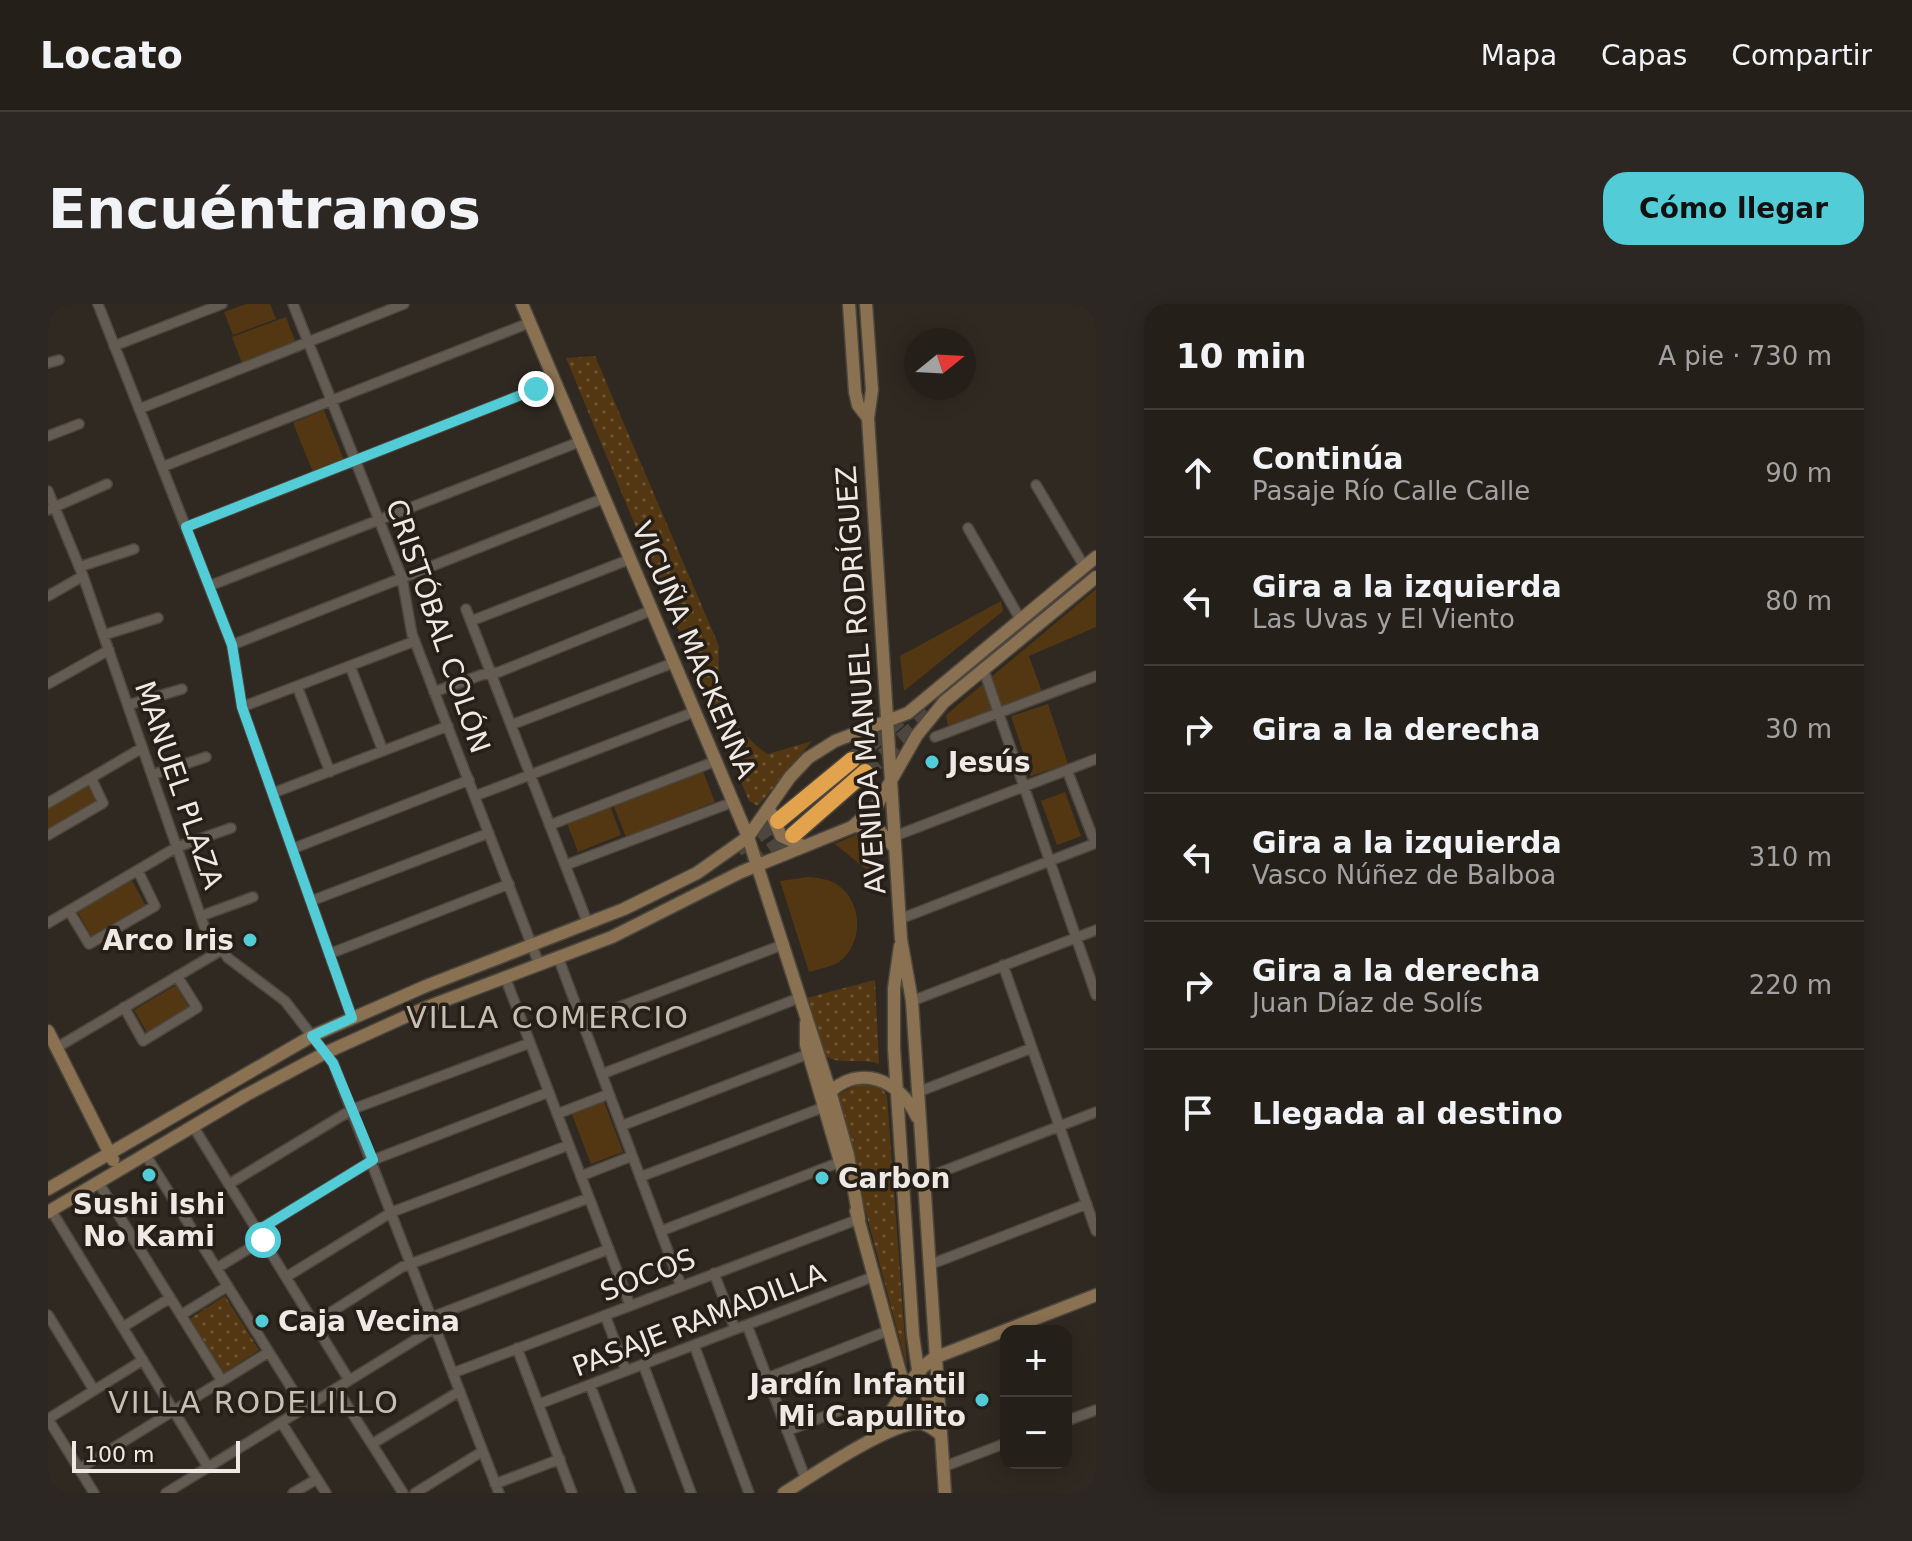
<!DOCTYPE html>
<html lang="es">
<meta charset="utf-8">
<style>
:root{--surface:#241f19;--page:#2c2722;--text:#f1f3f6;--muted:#a3a2a2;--line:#413d38;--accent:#52ccd6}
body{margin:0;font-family:"DejaVu Sans",sans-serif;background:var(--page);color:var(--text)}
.controls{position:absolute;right:24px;bottom:24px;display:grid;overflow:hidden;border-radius:16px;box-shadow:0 4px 20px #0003}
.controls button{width:72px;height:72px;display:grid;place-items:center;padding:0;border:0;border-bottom:2px solid var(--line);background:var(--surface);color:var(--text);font:40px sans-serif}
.compass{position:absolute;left:856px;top:24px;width:72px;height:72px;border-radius:50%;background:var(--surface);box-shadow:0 4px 20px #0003;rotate:72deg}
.scale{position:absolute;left:24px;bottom:20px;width:168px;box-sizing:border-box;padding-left:8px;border:4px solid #eee9e4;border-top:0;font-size:22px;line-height:28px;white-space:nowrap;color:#eee9e4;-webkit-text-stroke:6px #261f17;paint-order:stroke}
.stop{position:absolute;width:24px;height:24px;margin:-18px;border:6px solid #52ccd6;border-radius:50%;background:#fff}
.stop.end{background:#52ccd6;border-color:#fff;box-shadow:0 2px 8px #0008}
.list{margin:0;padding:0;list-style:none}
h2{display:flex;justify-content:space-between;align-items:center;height:104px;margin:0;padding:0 32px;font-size:34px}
h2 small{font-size:26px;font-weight:400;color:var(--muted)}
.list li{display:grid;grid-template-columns:52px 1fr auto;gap:24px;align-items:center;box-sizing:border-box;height:128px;padding:0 32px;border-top:2px solid var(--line)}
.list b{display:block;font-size:30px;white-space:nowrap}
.list p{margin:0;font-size:26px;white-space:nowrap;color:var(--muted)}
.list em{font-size:26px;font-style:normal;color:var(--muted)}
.icon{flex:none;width:44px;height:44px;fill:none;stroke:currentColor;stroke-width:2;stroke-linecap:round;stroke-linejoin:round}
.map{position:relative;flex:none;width:1048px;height:1189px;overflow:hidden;border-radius:24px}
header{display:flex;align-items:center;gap:48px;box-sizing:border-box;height:112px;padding:0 40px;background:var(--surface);border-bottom:2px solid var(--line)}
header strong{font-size:38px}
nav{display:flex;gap:44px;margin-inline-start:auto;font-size:28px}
.intro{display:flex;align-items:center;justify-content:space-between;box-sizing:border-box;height:192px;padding:0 48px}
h1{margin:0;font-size:56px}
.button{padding:20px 36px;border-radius:24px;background:var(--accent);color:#111;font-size:28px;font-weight:700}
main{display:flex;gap:48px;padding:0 48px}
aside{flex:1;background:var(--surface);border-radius:24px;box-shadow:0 4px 20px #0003}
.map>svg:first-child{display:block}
</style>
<header>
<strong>Locato</strong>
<nav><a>Mapa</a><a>Capas</a><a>Compartir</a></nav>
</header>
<div class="intro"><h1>Encuéntranos</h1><a class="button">Cómo llegar</a></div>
<main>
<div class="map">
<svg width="1048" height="1189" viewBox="0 0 1048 1189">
<defs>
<pattern id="park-dots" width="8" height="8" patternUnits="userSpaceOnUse" patternTransform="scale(2)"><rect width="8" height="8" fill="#533712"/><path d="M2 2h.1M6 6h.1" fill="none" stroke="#6c5434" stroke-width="1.8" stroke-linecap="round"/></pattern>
</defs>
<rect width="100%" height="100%" fill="#302921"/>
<path fill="#533712" d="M198 0H222L228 15 185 31 176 8Z
M238 13 248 40 194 59 184 33Z
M276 106 296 156 265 168 245 119Z
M1048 285V323L981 352 994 388 900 422 898 411Z
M953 297 955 307 856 387 852 352Z
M1000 400 1020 460 983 472 963 412Z
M654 465 667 498 578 533 565 500Z
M40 479 50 496 0 525V501Z
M1017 488 1033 532 1009 541 993 497Z
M562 502 573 531 530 548 519 519Z
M816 527 824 532 829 574 787 540Z
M760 573C771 574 781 575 790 581 815 599 816 639 791 658 783 663 771 665 761 668L732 577Z
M83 575 98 602 43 632 28 605Z
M128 681 143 707 101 732 86 706Z
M555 795 575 848 543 860 523 808Z"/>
<path fill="url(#park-dots)" d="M547 52 671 342C667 382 685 429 720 450L764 437 710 502 701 497 518 54Z
M827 676 831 760C810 752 792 764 773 749L758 694Z
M812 779 832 781 839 792 859 1063 787 792Z
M177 992 211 1046 176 1069 141 1015Z"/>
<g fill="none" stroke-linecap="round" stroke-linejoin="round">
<path stroke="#4c463e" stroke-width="16" stroke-dasharray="16 8" stroke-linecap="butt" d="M804 456 851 415
M817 468 882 411
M689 545 730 517
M703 561 745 531"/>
<g stroke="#4b463e" stroke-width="12">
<path id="street" d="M50 0 184 341 194 403 304 714
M245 0 354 274 364 330 491 660
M66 42 174 0
M0 59 11 56
M91 105 356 0
M0 132 31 120
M114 163 481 19
M988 181 1036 262
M0 187 35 272 156 622 180 654 237 697 285 759 451 1189
M0 206 59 180
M138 223 506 78
M920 224 971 313
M31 263 86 245
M161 282 531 138
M0 292 35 272
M418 305 540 620
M423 317 580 256
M56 331 110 314
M184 341 554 195
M302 362 335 447
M935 364 1048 691
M0 380 61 346
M249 382 282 468
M386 388 433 371 451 368 602 307
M80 401 134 385
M194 403 367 337
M463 421 625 359
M887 433 1048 372
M1019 466 1047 539
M104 471 158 453
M225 489 400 422
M427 492 646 408
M0 499 94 444
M502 521 668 457
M0 531 55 499 43 474
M847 532 1048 455
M244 545 421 476
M518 561 685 498
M263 597 441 529
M21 607 41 640 107 602 90 567
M153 612 205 593
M852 615 1048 539
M0 619 129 543 183 524
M281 650 461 580
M510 653 633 982
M955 661 1048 927
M457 673 582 1001
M864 697 1048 626
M76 703 95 737 149 704 129 672
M534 717 734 641
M8 744 172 647
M554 770 751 694
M870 788 984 744
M509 810 561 790
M145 822 301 1076
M573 822 760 750
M97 850 256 1104
M533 872 584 852
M592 873 776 803
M875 875 1048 808
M50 878 174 1077
M181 880 305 805 482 739
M3 906 160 1163
M209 927 325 856 501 788
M613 927 792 858
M881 961 1039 900
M169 964 215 936
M666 969 687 1025
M238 973 344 908 521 841
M0 1011 46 1086
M133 1011 180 982
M557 1011 578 1067
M384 1013 561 945
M266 1019 354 963 541 894
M699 1021 758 1176
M75 1023 122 994
M646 1041 701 1189
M469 1044 524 1189
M595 1060 643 1189
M405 1069 811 915
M719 1074 842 1026
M542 1081 583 1189
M288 1084 355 1189
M491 1100 827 972
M1018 1117 1048 1106
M233 1118 278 1189
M739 1127 790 1107
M324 1140 412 1087
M895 1163 958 1139
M31 1165 221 1048
M447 1180 512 1155
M46 1189 0 1115 95 1056
M118 1189 388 1023
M245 1189 269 1175
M367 1189 435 1147"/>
</g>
<g stroke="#4b463e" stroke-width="15">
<path id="secondary" d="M474 0 700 533 782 787 800 851 811 915
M801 0 807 88 810 101 820 114
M818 0 824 86 820 114 853 635 864 697 897 1189
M723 509 733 532 755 542
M807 522 828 523 847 544
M852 642 846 684V744L865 1031 870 1066 886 1112
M758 719V741L796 871
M0 727 65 856
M779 791C811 758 852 776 869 813
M0 885 264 732 378 682 576 605 649 569 700 533 742 473 760 454 787 437 860 409 1048 253
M808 907 857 1086
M0 908 198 791 277 749 379 703 564 633 693 568 804 523 829 501 869 431 896 398 1048 273
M821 1137C846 1112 856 1075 886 1054L1048 991
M736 1189C765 1171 838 1121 870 1119 879 1119 885 1125 892 1130"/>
</g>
<g stroke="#4b463e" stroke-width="19">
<path id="highway" d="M730 517 804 456
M745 531 817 468"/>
</g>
<use href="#street" stroke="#645c53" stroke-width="9"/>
<use href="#secondary" stroke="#8a7151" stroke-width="12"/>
<use href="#highway" stroke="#e3a24c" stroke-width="16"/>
</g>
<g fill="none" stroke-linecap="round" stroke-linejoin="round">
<path stroke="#52ccd6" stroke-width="10" d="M215 936 209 927 325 856 285 759 264 732 304 714 194 403 184 341 138 223 488 85"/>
</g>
<g fill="#52ccd6" stroke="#261f17" stroke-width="3">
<circle cx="884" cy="458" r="8"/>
<circle cx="202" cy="636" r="8"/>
<circle cx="101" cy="871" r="8"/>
<circle cx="774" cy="874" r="8"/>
<circle cx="214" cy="1017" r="8"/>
<circle cx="934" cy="1096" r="8"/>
</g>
<g text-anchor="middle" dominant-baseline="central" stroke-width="7" stroke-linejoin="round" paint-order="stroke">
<g font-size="28" fill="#eee9e4" stroke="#261f17">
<text transform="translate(390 322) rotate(71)">CRISTÓBAL COLÓN</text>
<text transform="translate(646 346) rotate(67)">VICUÑA MACKENNA</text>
<text transform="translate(813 376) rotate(-94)">AVENIDA MANUEL RODRÍGUEZ</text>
<text transform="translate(131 481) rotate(71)">MANUEL PLAZA</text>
<text transform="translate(600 971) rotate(-21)">SOCOS</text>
<text transform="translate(651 1016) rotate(-21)">PASAJE RAMADILLA</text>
</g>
<g font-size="28" font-weight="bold" fill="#eee9e4" stroke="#261f17" text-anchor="start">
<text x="900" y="458">Jesús</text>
<text x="186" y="636" text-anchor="end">Arco Iris</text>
<text x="790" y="874">Carbon</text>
<text x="101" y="900" text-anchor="middle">Sushi Ishi<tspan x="101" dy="32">No Kami</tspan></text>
<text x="230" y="1017">Caja Vecina</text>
<text x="918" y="1080" text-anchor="end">Jardín Infantil<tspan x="918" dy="32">Mi Capullito</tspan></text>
</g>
<g font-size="30" letter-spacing="2" fill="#c7beb4" stroke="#261f17">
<text x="500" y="713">VILLA COMERCIO</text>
<text x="206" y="1098">VILLA RODELILLO</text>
</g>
</g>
</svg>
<div class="controls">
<button>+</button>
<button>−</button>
</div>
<svg class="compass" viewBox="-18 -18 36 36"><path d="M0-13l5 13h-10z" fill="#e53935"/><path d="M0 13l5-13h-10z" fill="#a3a2a2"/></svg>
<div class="scale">100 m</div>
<div class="stop" style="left:215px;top:936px"></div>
<div class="stop end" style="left:488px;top:85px"></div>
</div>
<aside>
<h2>10 min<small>A pie · 730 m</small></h2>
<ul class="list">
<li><svg class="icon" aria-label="ahead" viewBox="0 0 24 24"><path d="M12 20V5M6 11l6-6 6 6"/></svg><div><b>Continúa</b><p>Pasaje Río Calle Calle</p></div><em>90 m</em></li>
<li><svg class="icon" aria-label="left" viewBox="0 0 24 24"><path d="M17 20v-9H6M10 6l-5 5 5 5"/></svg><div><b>Gira a la izquierda</b><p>Las Uvas y El Viento</p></div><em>80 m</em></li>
<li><svg class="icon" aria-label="right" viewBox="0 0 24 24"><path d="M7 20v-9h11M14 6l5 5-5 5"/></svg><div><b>Gira a la derecha</b></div><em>30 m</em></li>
<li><svg class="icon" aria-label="left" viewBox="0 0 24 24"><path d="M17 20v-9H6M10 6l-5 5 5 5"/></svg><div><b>Gira a la izquierda</b><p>Vasco Núñez de Balboa</p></div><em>310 m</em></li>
<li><svg class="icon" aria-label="right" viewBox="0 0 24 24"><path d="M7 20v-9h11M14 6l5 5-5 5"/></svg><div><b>Gira a la derecha</b><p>Juan Díaz de Solís</p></div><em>220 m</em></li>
<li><svg class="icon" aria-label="arrive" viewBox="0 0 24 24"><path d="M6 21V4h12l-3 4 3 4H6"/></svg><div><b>Llegada al destino</b></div></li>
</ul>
</aside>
</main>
